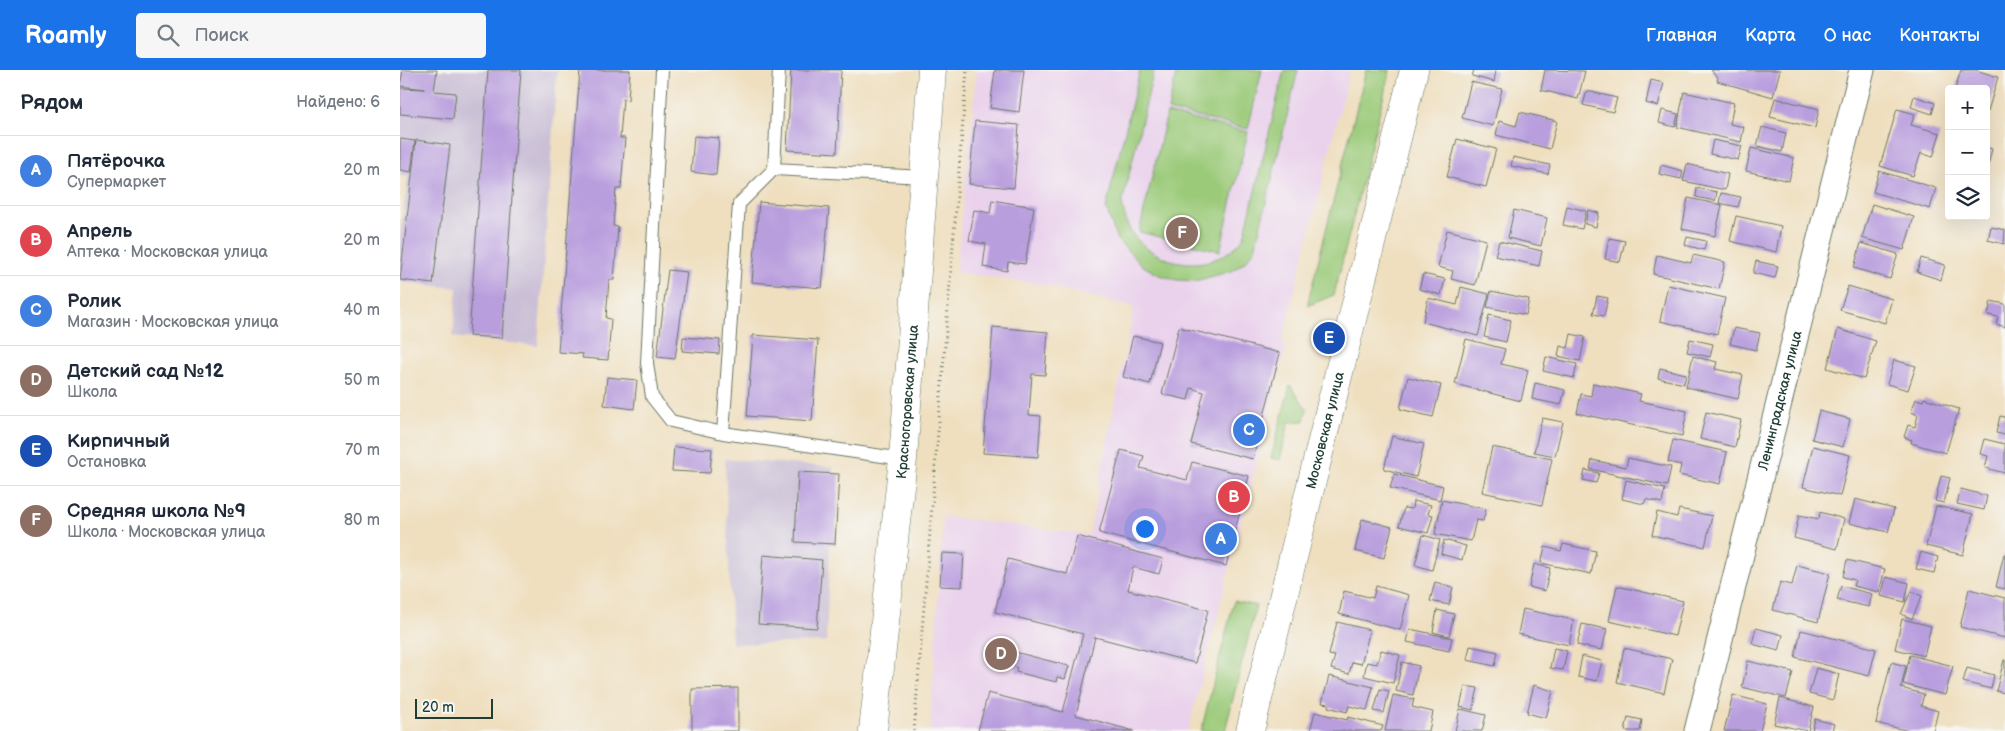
<!DOCTYPE html>
<html lang="ru">
<meta charset="utf-8">
<style>
:root{--surface:#fff;--page:#f6f6f7;--text:#1f2937;--muted:#747a83;--line:#e0e1e3;--accent:#1a73e8}
body{margin:0;font-family:"Balsamiq Sans",sans-serif;background:var(--page);color:var(--text)}
.controls{position:absolute;right:15px;top:15px;display:grid;overflow:hidden;border-radius:5px;box-shadow:0 5px 20px #0002}
.controls button{width:45px;height:45px;display:grid;place-items:center;padding:0;border:0;border-bottom:1px solid var(--line);background:var(--surface);color:var(--text);font:25px sans-serif}
.scale{position:absolute;left:15px;bottom:12px;width:78px;box-sizing:border-box;padding-left:5px;border:2px solid #1f3d34;border-top:0;font-size:14px;line-height:18px;white-space:nowrap;color:#1f3d34;-webkit-text-stroke:4px #f6f6f2;paint-order:stroke}
.you{position:absolute;left:744px;top:458px;width:18px;height:18px;margin:-12px;border:4px solid #fff;border-radius:50%;background:#1a73e8;box-shadow:0 0 0 8px #1a73e833}
.badge{display:grid;place-items:center;width:32px;height:32px;border-radius:50%;background:var(--accent);color:#fff;font-size:16px;font-weight:700}
.pin{position:absolute;translate:-50% -50%;border:2px solid #fff;box-shadow:0 1px 5px #0006}
.list{margin:0;padding:0;list-style:none}
h2{display:flex;justify-content:space-between;align-items:center;height:65px;margin:0;padding:0 20px;font-size:21px}
h2 small{font-size:16px;font-weight:400;color:var(--muted)}
.list li{display:grid;grid-template-columns:32px 1fr auto;gap:15px;align-items:center;box-sizing:border-box;height:70px;padding:0 20px;border-top:1px solid var(--line)}
.list b{display:block;font-size:19px;white-space:nowrap}
.list p{margin:0;font-size:16px;white-space:nowrap;color:var(--muted)}
.list em{font-size:16px;font-style:normal;color:var(--muted)}
.icon{flex:none;width:28px;height:28px;fill:none;stroke:currentColor;stroke-width:2;stroke-linecap:round;stroke-linejoin:round}
.map{position:relative;flex:none;width:1605px;height:661px;overflow:hidden}
header{display:flex;align-items:center;gap:30px;box-sizing:border-box;height:70px;padding:0 25px;background:var(--accent);color:#fff}
header strong{font-size:24px}
nav{display:flex;gap:28px;margin-inline-start:auto;font-size:18px}
.search{width:350px;height:45px;background:var(--page);display:flex;align-items:center;gap:12px;box-sizing:border-box;padding:0 18px;border-radius:5px;color:var(--muted);font-size:19px}
main{display:flex}
aside{flex:1;background:var(--surface)}
.map>svg:first-child{display:block}
</style>
<header>
<strong>Roamly</strong>
<div class="search"><svg class="icon" aria-label="search" viewBox="0 0 24 24"><circle cx="10" cy="10" r="6"/><path d="M15 15l6 6"/></svg>Поиск</div>
<nav><a>Главная</a><a>Карта</a><a>О нас</a><a>Контакты</a></nav>
</header>
<main>
<aside>
<h2>Рядом<small>Найдено: 6</small></h2>
<ul class="list">
<li><span class="badge" style="background:#3f7fe0">A</span><div><b>Пятёрочка</b><p>Супермаркет</p></div><em>20 m</em></li>
<li><span class="badge" style="background:#e0444e">B</span><div><b>Апрель</b><p>Аптека · Московская улица</p></div><em>20 m</em></li>
<li><span class="badge" style="background:#3f7fe0">C</span><div><b>Ролик</b><p>Магазин · Московская улица</p></div><em>40 m</em></li>
<li><span class="badge" style="background:#8d6e63">D</span><div><b>Детский сад №12</b><p>Школа</p></div><em>50 m</em></li>
<li><span class="badge" style="background:#1a4fb4">E</span><div><b>Кирпичный</b><p>Остановка</p></div><em>70 m</em></li>
<li><span class="badge" style="background:#8d6e63">F</span><div><b>Средняя школа №9</b><p>Школа · Московская улица</p></div><em>80 m</em></li>
</ul>
</aside>
<div class="map">
<svg width="1605" height="661" viewBox="0 0 1605 661">
<rect width="100%" height="100%" fill="#f6f6f2"/>
<filter id="ink" filterUnits="userSpaceOnUse"><feTurbulence type="fractalNoise" baseFrequency=".02" numOctaves="2"/><feDisplacementMap in="SourceGraphic" scale="10" xChannelSelector="R" yChannelSelector="G"/><feConvolveMatrix kernelMatrix="1 2 1 2 8 2 1 2 1" color-interpolation-filters="sRGB"/></filter>
<filter id="wash" filterUnits="userSpaceOnUse"><feTurbulence type="fractalNoise" baseFrequency=".0096" numOctaves="4" result="noise"/><feDisplacementMap in="SourceGraphic" scale="20" xChannelSelector="R" yChannelSelector="G"/><feGaussianBlur stdDeviation="1.12" result="paint"/><feColorMatrix in="noise" values="0 0 0 0 0 0 0 0 0 0 0 0 0 0 0 0 0 1.4 0 .05"/><feComposite in="paint" operator="in"/></filter>
<g filter="url(#wash)">
<rect width="100%" height="100%" fill="#efdfbf"/>
<path fill="#ead1ec" d="M577 0H950L882 272 886 276 788 661H530L543 446 689 465 734 237 644 215 556 202Z"/>
<path fill="#cabfd6" d="M0 0H157L138 276 53 267 57 218 0 212V168L8 106 0 105Z
M325 389 433 397 426 572 332 574Z"/>
<path fill="#9bca79" stroke="#5d8456" d="M740 0H754L722 134C724 142 726 152 730 160 755 199 816 206 844 167L884 0H898L855 179 846 191 832 201 795 211 777 210 759 205 743 196 717 170 706 138Z
M777 0H862L848 59 768 40Z
M966 0H990L934 225 907 236Z
M767 43 848 62 820 181 739 162Z
M890 315 907 339 904 351 889 352 880 390 871 388Z
M834 531 856 536 825 661H801Z"/>
<g id="blocks">
<path fill="#b99ede" d="M3 0H37L34 21 56 23 53 49 0 44V18L25 19 0 16Z
M88 0H121L102 268 69 266Z
M180 0H230L228 30 223 29 220 68H225L221 119H216L213 156 218 157 214 210H209L206 248 211 249 208 290 182 288 183 284 158 282Z
M391 0H441L437 83 387 80Z
M595 0H624L619 42 590 38Z
M1074 0H1096L1094 12 1072 6Z
M1145 0 1185 1 1178 29 1141 20Z
M1311 0H1380L1373 27 1317 11 1318 8Z
M1561 0H1576L1598 7 1588 41 1586 40V19H1555Z
M1251 10 1264 13 1258 36 1246 33Z
M1071 12 1102 19 1093 56 1062 48Z
M1187 21 1217 28 1213 42 1183 35Z
M1284 22 1334 33 1330 54 1344 57 1341 72 1277 57Z
M1514 26 1535 33 1532 44 1511 37Z
M1375 28 1419 39 1415 58 1370 47Z
M1497 39 1515 44 1511 55 1540 63 1533 87 1521 83 1513 106 1480 96Z
M1262 40 1278 44 1275 57 1259 53Z
M1120 42 1157 51 1150 79 1096 65 1099 51 1116 56Z
M575 51 619 55 614 118 569 114Z
M1362 57 1386 63 1382 82 1357 76Z
M294 66 319 68 316 105 291 102Z
M0 69 15 71 11 102 0 100Z
M1057 69 1096 79 1086 117 1047 107Z
M16 70 50 75 33 214 0 210Z
M1313 70 1342 76 1338 90 1310 84Z
M1586 77 1592 79 1588 96H1586Z
M1351 78 1394 88 1389 111 1346 101Z
M1113 87 1150 95 1148 104 1111 96Z
M1287 94 1328 104 1325 120 1283 111Z
M1261 95 1283 101 1281 109 1259 104Z
M1479 101 1536 118 1530 139 1473 122Z
M1297 118 1317 122 1315 131 1296 127Z
M1321 123 1341 127 1338 137 1319 133Z
M1288 128 1322 135 1315 166 1282 159Z
M592 130 634 137 625 194 608 192 607 201 583 197 586 174 569 171 574 140 590 143Z
M359 132 429 138 422 218 352 212Z
M1472 134 1514 147 1504 180 1462 168Z
M1167 136 1186 141 1182 159 1163 155Z
M1114 140 1147 148 1141 176 1108 168Z
M1188 140 1199 143 1196 157 1185 154Z
M1336 146 1381 156 1376 182 1330 171Z
M1591 157 1605 160 1604 174 1588 170Z
M1047 160 1086 170 1075 215 1051 209 1053 201 1038 197Z
M1287 167 1306 171 1304 180 1285 175Z
M1209 168 1225 171 1220 192 1205 189Z
M1099 171 1142 181 1139 196 1095 186Z
M1461 173 1498 184 1490 209 1454 198Z
M1257 185 1291 193 1293 185 1325 192 1319 219 1253 204Z
M1521 188 1545 195 1541 210 1517 202Z
M1356 191 1378 196 1375 208 1353 203Z
M268 200 287 202 275 289 257 287Z
M1023 204 1045 209 1041 225 1019 219Z
M1268 215 1325 228 1317 264 1260 251Z
M1448 216 1492 229 1485 253 1440 240Z
M1061 217 1089 224 1078 266 1023 252 1028 228 1057 235Z
M1091 221 1129 229 1126 245 1087 237Z
M1197 226 1208 228 1204 246 1193 244Z
M1591 231 1605 234V257L1596 254 1598 247 1588 245Z
M1089 245 1111 250 1106 272 1084 267Z
M593 257 648 262 645 305 632 304 629 345 641 346 638 387 583 383Z
M779 257 880 283 853 389 791 374 804 322 791 318 788 330 762 324Z
M1334 258 1360 263 1356 280 1330 274Z
M1438 259 1476 271 1464 309 1427 298Z
M1171 264 1185 267 1180 291 1158 286 1160 276 1168 278Z
M353 265 418 270 412 351 347 346Z
M733 266 760 272 750 314 723 307Z
M283 267 320 270 319 284 282 281Z
M1066 269 1105 279 1101 294 1128 300 1121 331 1055 314Z
M1290 269 1313 274 1310 287 1287 282Z
M1293 286 1317 292 1315 299 1343 305 1338 329 1286 317Z
M1146 287 1177 294 1174 308 1143 301Z
M1494 290 1516 296 1508 320 1487 314Z
M1260 298 1286 304 1284 314 1258 308Z
M207 307 237 310 234 339 204 335Z
M1008 307 1041 315 1033 347 1000 339Z
M1135 313 1165 320 1161 335 1132 329Z
M1193 313 1241 324 1239 331 1287 341 1282 366 1177 343 1181 324 1191 326Z
M1524 328 1559 339 1546 383 1511 373 1512 370 1504 367 1508 355 1515 357 1518 345 1511 342 1516 329 1523 331Z
M1419 341 1450 349 1443 377 1412 369Z
M1306 342 1341 350 1335 377 1300 369Z
M1600 346 1605 347V365L1596 363Z
M1142 348 1163 352 1155 386 1134 382Z
M992 366 1024 374 1016 407 984 399Z
M1584 369 1605 374V403L1585 398 1588 386 1580 384Z
M1273 370 1327 382 1320 414 1279 405 1281 395 1268 392Z
M1413 376 1450 385 1440 426 1403 417Z
M274 377 312 379 310 403 272 401Z
M1092 377 1152 389 1142 435 1082 422Z
M721 380 744 386 740 398 787 410 792 392 849 406 826 496 699 463Z
M1228 388 1271 397 1267 416 1190 399 1192 390 1226 397Z
M1185 400 1199 403 1196 413 1183 410Z
M398 402 439 404 435 474 395 472Z
M994 404 1043 416 1040 430 990 418Z
M1541 406 1550 408 1544 433 1535 431Z
M1226 410 1265 419 1262 433 1246 429 1244 434 1222 429Z
M1561 419 1587 426 1584 440 1557 434Z
M1455 429 1494 439 1488 462 1449 453Z
M1042 430 1086 439 1083 451 1076 450 1071 471 1035 464Z
M1013 431 1031 435 1028 444 1033 445 1028 463 999 456 1004 438 1012 439Z
M1536 436 1573 444 1563 485 1526 476Z
M1279 439 1312 446 1305 477 1252 465 1257 442 1277 447Z
M1420 442 1444 449 1437 479 1394 468 1399 445 1419 449Z
M962 449 992 457 984 488 955 481Z
M1023 465 1040 470 1032 500 1015 495Z
M677 466 763 489 759 504 733 497 728 520 808 540 795 593 695 567 676 645 734 661H578L588 623 663 642 683 564 595 542 608 489 667 504Z
M1044 470 1066 476 1062 490 1041 484Z
M1163 474 1196 481 1191 504 1141 493 1145 477 1161 481Z
M1521 482 1538 487 1534 503 1516 499Z
M542 483 564 484 562 517 540 516Z
M1604 484H1605V519L1596 517Z
M363 485 422 490 417 558 358 554Z
M1447 490 1485 499 1479 522 1453 516 1455 510 1443 507Z
M1134 494 1150 498 1145 521 1129 517Z
M1397 495 1430 503 1418 552 1373 540 1380 512 1392 515Z
M1486 507 1509 513 1505 532 1481 526Z
M1035 512 1053 517 1049 535 1030 531Z
M976 516 1009 525 1000 560 939 544 944 521 973 528Z
M1217 516 1283 531 1275 566 1209 551Z
M1441 516 1472 524 1469 537 1437 530Z
M1569 519 1605 528V568L1560 557Z
M1511 521 1522 526 1512 549 1501 544Z
M1123 539 1174 550 1169 575 1118 564Z
M1037 540 1054 544 1049 566 1033 562Z
M1502 549 1531 556 1524 586 1495 579Z
M937 552 970 560 961 594 952 592 949 604 931 599 935 586 929 585Z
M1182 554 1207 559 1202 580 1177 575Z
M1356 558 1383 565 1379 581 1352 574Z
M1010 559 1052 568 1049 581 1007 572Z
M1401 560 1476 579 1469 606 1395 587Z
M1070 576 1098 582 1095 596 1067 590Z
M1154 578 1167 581 1163 600 1150 598Z
M1224 578 1272 589 1264 623 1217 612Z
M607 580 669 596 665 609 657 607 656 612 616 602 617 597 604 594Z
M981 580 1000 585 993 613 964 606 967 592 977 594Z
M1510 585 1553 596 1545 625 1503 614Z
M1182 586 1202 591 1197 611 1178 607Z
M1604 590H1605V623L1596 621Z
M1348 591 1393 602 1386 628 1342 617Z
M1002 592 1019 596 1013 625 996 621Z
M1491 592 1506 596 1501 618 1524 624 1521 636 1538 641 1533 661H1509L1476 653Z
M1416 598 1439 604 1433 630 1409 624Z
M1567 598 1594 605 1591 619 1563 612Z
M929 606 973 617 967 640 949 636 947 642 928 637 929 634 922 633Z
M1134 615 1153 621 1146 648 1127 643Z
M1065 616 1078 618 1073 640 1060 637Z
M338 618V661H292V619Z
M980 619 989 621 984 643 974 641Z
M993 625 1014 629 1012 637 1033 642 1029 661H985Z
M1333 625 1367 634 1360 661H1324Z
M1380 628 1414 637 1408 661 1374 654Z
M1060 639 1086 645 1082 661H1055Z
M915 642 947 650 948 647 983 656 981 661H910Z
M1228 647 1242 650 1240 661H1225Z
M1415 649 1434 654 1432 661H1412Z"/>
</g>
</g>
<g filter="url(#ink)">
<use href="#blocks" fill-opacity="0" stroke="#687665" stroke-width="1"/>
<g fill="none" stroke-linecap="round" stroke-linejoin="round">
<g stroke="#687665" stroke-width="14">
<path id="service" d="M262 0 247 293 252 327 271 351 323 363 503 389
M379 0 374 99 524 107
M323 363 339 134 374 99"/>
</g>
<g stroke="#687665" stroke-width="27">
<g id="minor">
<path id="s1" d="M1297 661 1462 0"/>
</g>
</g>
<g stroke="#687665" stroke-width="29">
<g id="tertiary">
<path id="s2" d="M473 661 503 389 532 0"/>
</g>
</g>
<g stroke="#687665" stroke-width="29">
<g id="secondary">
<path id="s3" d="M850 661 1014 0"/>
</g>
</g>
<path stroke="#687665" stroke-width="3" stroke-dasharray="1 4" stroke-linecap="butt" d="M514 661 567 0"/>
<use href="#service" stroke="#fff" stroke-width="12"/>
<use href="#minor" stroke="#fff" stroke-width="25"/>
<use href="#tertiary" stroke="#fff" stroke-width="28"/>
<use href="#secondary" stroke="#fff" stroke-width="28"/>
</g>
</g>
<g text-anchor="middle" dominant-baseline="central" stroke-width="4" stroke-linejoin="round" paint-order="stroke">
<g font-size="14" fill="#1f3d34" stroke="#f6f6f2">
<text stroke="none"><textPath href="#s1" startOffset="341">Ленинградская улица</textPath></text>
<text stroke="none"><textPath href="#s2" startOffset="331">Красногоровская улица</textPath></text>
<text stroke="none"><textPath href="#s3" startOffset="310">Московская улица</textPath></text>
</g>
</g>
</svg>
<div class="controls">
<button>+</button>
<button>−</button>
<button><svg class="icon" aria-label="layers" viewBox="0 0 24 24"><path d="M12 4l9 5-9 5-9-5zM3 14l9 5 9-5"/></svg></button>
</div>
<div class="scale">20 m</div>
<div class="you"></div>
<div class="pin badge" style="left:821px;top:469px;background:#3f7fe0">A</div>
<div class="pin badge" style="left:834px;top:427px;background:#e0444e">B</div>
<div class="pin badge" style="left:849px;top:360px;background:#3f7fe0">C</div>
<div class="pin badge" style="left:601px;top:584px;background:#8d6e63">D</div>
<div class="pin badge" style="left:929px;top:268px;background:#1a4fb4">E</div>
<div class="pin badge" style="left:782px;top:163px;background:#8d6e63">F</div>
</div>
</main>
